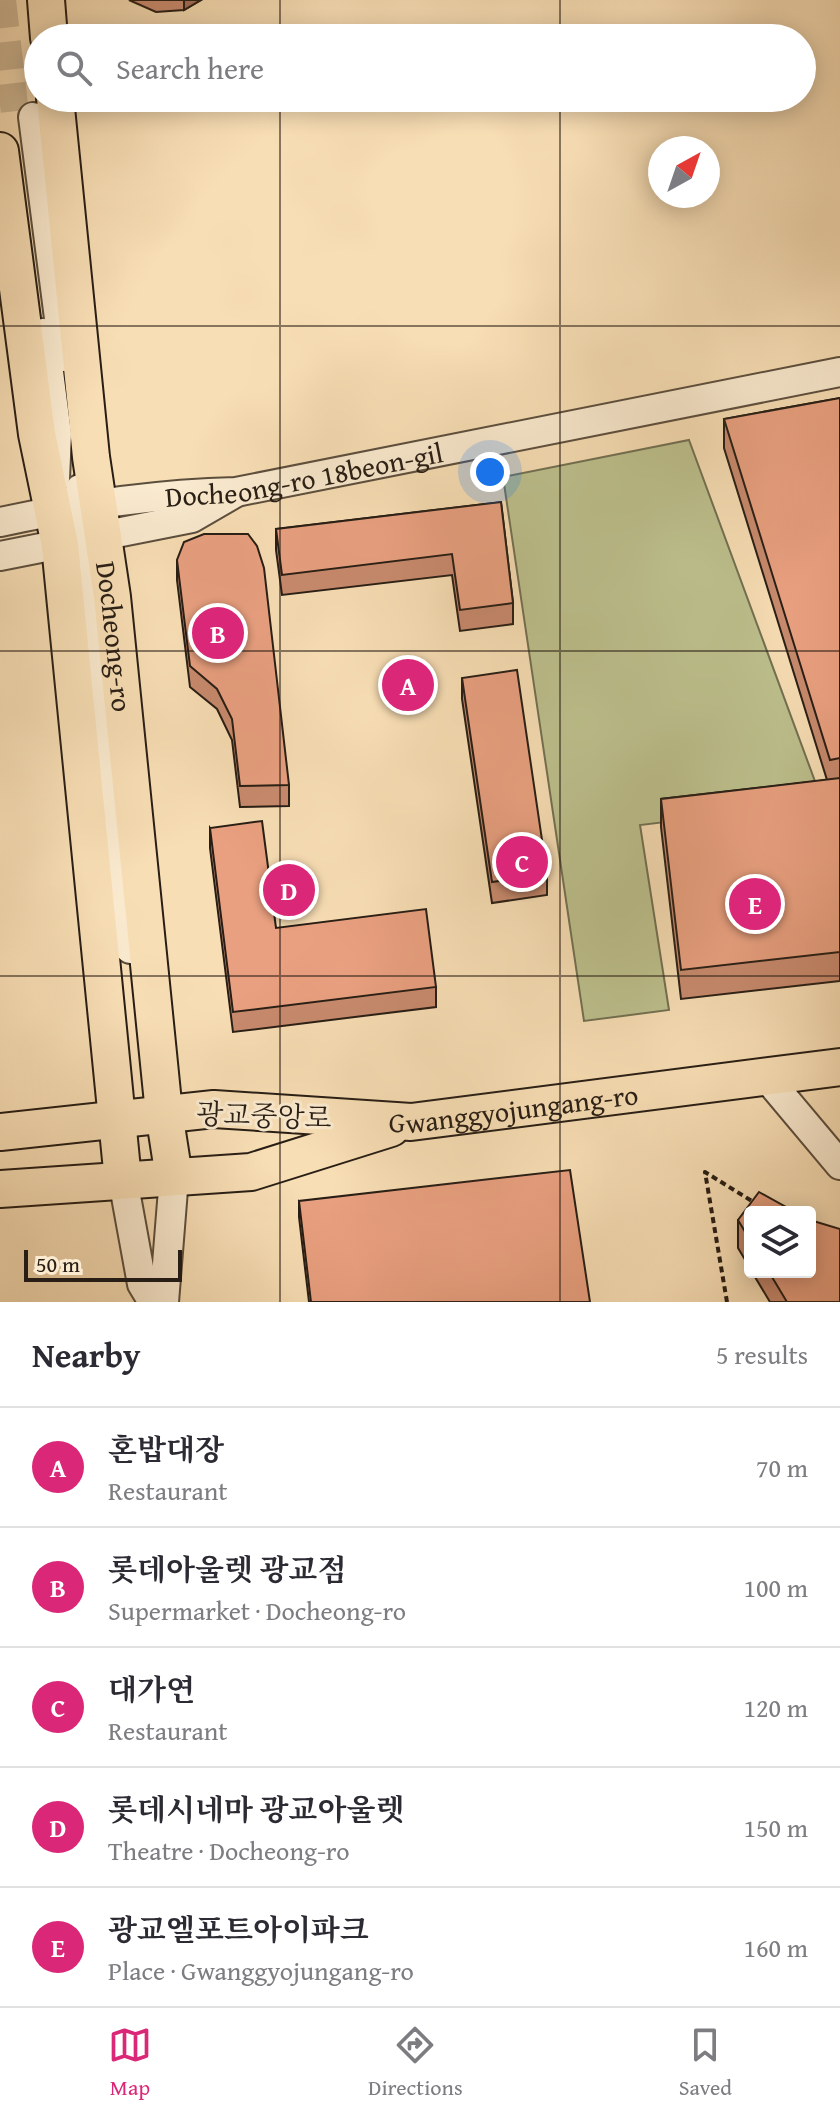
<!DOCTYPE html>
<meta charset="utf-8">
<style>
:root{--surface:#fff;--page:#f7f7f7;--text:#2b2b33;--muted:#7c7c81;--line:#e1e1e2;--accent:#db2777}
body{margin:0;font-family:"Gentium Book Plus","Noto Serif KR",serif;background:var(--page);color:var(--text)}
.controls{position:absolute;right:24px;bottom:24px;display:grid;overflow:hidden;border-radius:8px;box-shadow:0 4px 20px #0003}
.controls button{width:72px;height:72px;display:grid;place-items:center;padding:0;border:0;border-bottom:2px solid var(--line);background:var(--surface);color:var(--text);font:40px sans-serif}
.compass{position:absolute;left:648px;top:136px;width:72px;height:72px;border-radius:50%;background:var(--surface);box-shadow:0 4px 20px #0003;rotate:40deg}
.scale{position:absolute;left:24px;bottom:20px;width:158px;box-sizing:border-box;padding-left:8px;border:4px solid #281e15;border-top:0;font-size:22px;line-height:28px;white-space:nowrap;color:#281e15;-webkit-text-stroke:6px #faeacf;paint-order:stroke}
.you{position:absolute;left:490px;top:472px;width:28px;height:28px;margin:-20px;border:6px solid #fff;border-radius:50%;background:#1a73e8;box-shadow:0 0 0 12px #1a73e833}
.badge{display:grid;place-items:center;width:52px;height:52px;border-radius:50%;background:var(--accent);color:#fff;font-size:26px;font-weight:700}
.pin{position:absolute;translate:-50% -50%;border:4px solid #fff;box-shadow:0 2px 8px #0006}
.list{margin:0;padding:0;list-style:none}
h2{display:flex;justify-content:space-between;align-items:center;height:104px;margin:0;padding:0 32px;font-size:34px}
h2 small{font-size:26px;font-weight:400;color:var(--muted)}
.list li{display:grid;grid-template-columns:52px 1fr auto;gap:24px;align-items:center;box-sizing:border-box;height:120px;padding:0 32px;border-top:2px solid var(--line)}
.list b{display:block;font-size:30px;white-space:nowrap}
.list p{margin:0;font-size:26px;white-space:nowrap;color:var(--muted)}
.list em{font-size:26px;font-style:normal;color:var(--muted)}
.icon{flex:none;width:44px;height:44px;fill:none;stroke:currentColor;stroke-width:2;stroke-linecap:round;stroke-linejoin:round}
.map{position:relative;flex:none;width:840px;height:1302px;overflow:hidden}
.search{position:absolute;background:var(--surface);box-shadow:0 4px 20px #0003;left:24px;right:24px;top:24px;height:88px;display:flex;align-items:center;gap:20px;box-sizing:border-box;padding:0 28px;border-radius:44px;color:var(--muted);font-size:30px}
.sheet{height:704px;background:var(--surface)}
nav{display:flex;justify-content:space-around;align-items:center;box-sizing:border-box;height:112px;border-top:2px solid var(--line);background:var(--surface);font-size:22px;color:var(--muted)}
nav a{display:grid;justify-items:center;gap:4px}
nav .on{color:var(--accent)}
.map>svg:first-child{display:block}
</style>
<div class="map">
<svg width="840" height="1302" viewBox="0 0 840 1302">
<rect width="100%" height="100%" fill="#f8deb5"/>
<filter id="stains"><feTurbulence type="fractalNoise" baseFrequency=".0025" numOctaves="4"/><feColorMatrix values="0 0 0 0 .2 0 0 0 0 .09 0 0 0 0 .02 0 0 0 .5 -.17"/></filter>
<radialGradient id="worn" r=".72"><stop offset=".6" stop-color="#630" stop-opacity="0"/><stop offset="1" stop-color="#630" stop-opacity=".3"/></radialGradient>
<path fill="#bdc18e" stroke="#727052" stroke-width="2" d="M689 440 823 803 640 825 669 1010 584 1021 503 477Z"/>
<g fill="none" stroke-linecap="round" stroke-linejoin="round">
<path stroke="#ceb895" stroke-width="28" stroke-dasharray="28 14" stroke-linecap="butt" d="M2 0 16 122"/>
<g stroke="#5c4e3d" stroke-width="32">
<g id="minor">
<path d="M33 117 64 357"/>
<path d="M44 333 57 434 55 479"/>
<path d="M80 489 88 599 130 949"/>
<path id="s1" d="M0 522C79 505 155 494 236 492L840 372"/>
<path d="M0 556 192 518 235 493"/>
<path d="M767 1078 840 1165"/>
<path d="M123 1180 142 1284 153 1302"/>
<path d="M164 1302 174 1177"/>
</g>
</g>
<g stroke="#281e15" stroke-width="40">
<g id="major">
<path d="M46 0 49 38"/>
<path id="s2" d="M55 98 91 457 112 597 164 1113 174 1177"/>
<path d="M0 151 37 434 60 545 123 1180"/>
<path id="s3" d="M0 1132 214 1109 411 1122 840 1067"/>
<path d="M0 1189 251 1172 391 1128"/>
</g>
</g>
<path stroke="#281e15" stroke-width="4" stroke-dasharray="6 4" stroke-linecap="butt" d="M727 1302 705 1172 755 1203"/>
<use href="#minor" stroke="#faeacf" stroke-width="28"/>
<use href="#major" stroke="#f8deb5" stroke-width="36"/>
</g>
<path fill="#c88a6e" stroke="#281e15" stroke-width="2" d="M129 0H201L184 10 156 12Z
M840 398V981L681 999 661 827V799L827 780 724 448V419Z
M501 502 513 603V624L460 631 452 575 282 595 276 550V529Z
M177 560 289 785V806L240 807 232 740 217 709 190 687 177 580Z
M462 678 547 874V895L492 903 462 699Z
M210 828 276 928 436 987V1007L233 1032 210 848Z
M299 1201 590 1302H309L299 1217Z
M750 1212V1268L738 1248V1220Z
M752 1272H810L840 1302H770Z"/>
<path fill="#a3705a" stroke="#281e15" stroke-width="2" d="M184 0H201L184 10Z"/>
<path fill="#e9a080" stroke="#281e15" stroke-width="2" d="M840 398V758L830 760 724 419Z
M501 502 513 603 460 610 452 554 282 575 276 529Z
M204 534H248L257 546 264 568 289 785 240 786 232 719 217 689 190 666 177 560 184 542Z
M517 670 547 874 492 882 462 678Z
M840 778V952L681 970 661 799Z
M262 821 276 928 426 909 436 987 233 1012 210 828Z
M570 1170 590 1302H311L299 1201Z
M759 1192 795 1212H750V1240L738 1220Z
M810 1220 840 1229V1302H787L769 1272H810Z"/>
<path fill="none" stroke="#281e15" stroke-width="2" stroke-opacity="0.55" d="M280 0V38M560 0V38M280 98V1302M560 98V1302M0 326H840M0 651H840M0 976H840"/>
<g text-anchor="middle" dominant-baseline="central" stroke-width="6" stroke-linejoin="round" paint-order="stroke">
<g font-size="28" fill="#281e15" stroke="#faeacf">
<text stroke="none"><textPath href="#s1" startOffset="308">Docheong-ro 18beon-gil</textPath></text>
<text stroke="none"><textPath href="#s2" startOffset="542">Docheong-ro</textPath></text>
<text stroke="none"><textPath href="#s3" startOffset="516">Gwanggyojungang-ro</textPath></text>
<text transform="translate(264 1115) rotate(2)">광교중앙로</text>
</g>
</g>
<rect width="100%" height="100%" filter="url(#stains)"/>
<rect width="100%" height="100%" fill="url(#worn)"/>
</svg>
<div class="controls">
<button><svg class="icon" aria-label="layers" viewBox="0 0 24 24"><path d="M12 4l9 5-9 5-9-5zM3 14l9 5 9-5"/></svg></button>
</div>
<svg class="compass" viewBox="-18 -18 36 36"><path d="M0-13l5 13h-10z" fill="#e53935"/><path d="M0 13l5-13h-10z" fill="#7c7c81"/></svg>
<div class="scale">50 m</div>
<div class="you"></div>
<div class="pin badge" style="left:408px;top:685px">A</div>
<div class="pin badge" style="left:218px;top:633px">B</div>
<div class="pin badge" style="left:522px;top:862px">C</div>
<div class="pin badge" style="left:289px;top:890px">D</div>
<div class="pin badge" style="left:755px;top:904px">E</div>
<div class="search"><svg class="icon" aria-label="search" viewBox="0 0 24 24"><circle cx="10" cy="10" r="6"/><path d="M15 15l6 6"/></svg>Search here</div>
</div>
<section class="sheet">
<h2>Nearby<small>5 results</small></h2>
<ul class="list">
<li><span class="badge">A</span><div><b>혼밥대장</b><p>Restaurant</p></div><em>70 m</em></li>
<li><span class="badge">B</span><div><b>롯데아울렛 광교점</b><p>Supermarket · Docheong-ro</p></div><em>100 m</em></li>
<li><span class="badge">C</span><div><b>대가연</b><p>Restaurant</p></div><em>120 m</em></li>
<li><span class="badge">D</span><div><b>롯데시네마 광교아울렛</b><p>Theatre · Docheong-ro</p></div><em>150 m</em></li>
<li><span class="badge">E</span><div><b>광교엘포트아이파크</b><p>Place · Gwanggyojungang-ro</p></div><em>160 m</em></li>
</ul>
</section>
<nav>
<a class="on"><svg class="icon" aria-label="map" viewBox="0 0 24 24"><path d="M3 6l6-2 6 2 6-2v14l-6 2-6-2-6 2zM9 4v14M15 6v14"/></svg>Map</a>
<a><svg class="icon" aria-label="directions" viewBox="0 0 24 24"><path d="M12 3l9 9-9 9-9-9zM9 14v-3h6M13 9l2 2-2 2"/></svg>Directions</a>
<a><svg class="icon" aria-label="saved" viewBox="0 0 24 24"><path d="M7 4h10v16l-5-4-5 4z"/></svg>Saved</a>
</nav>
